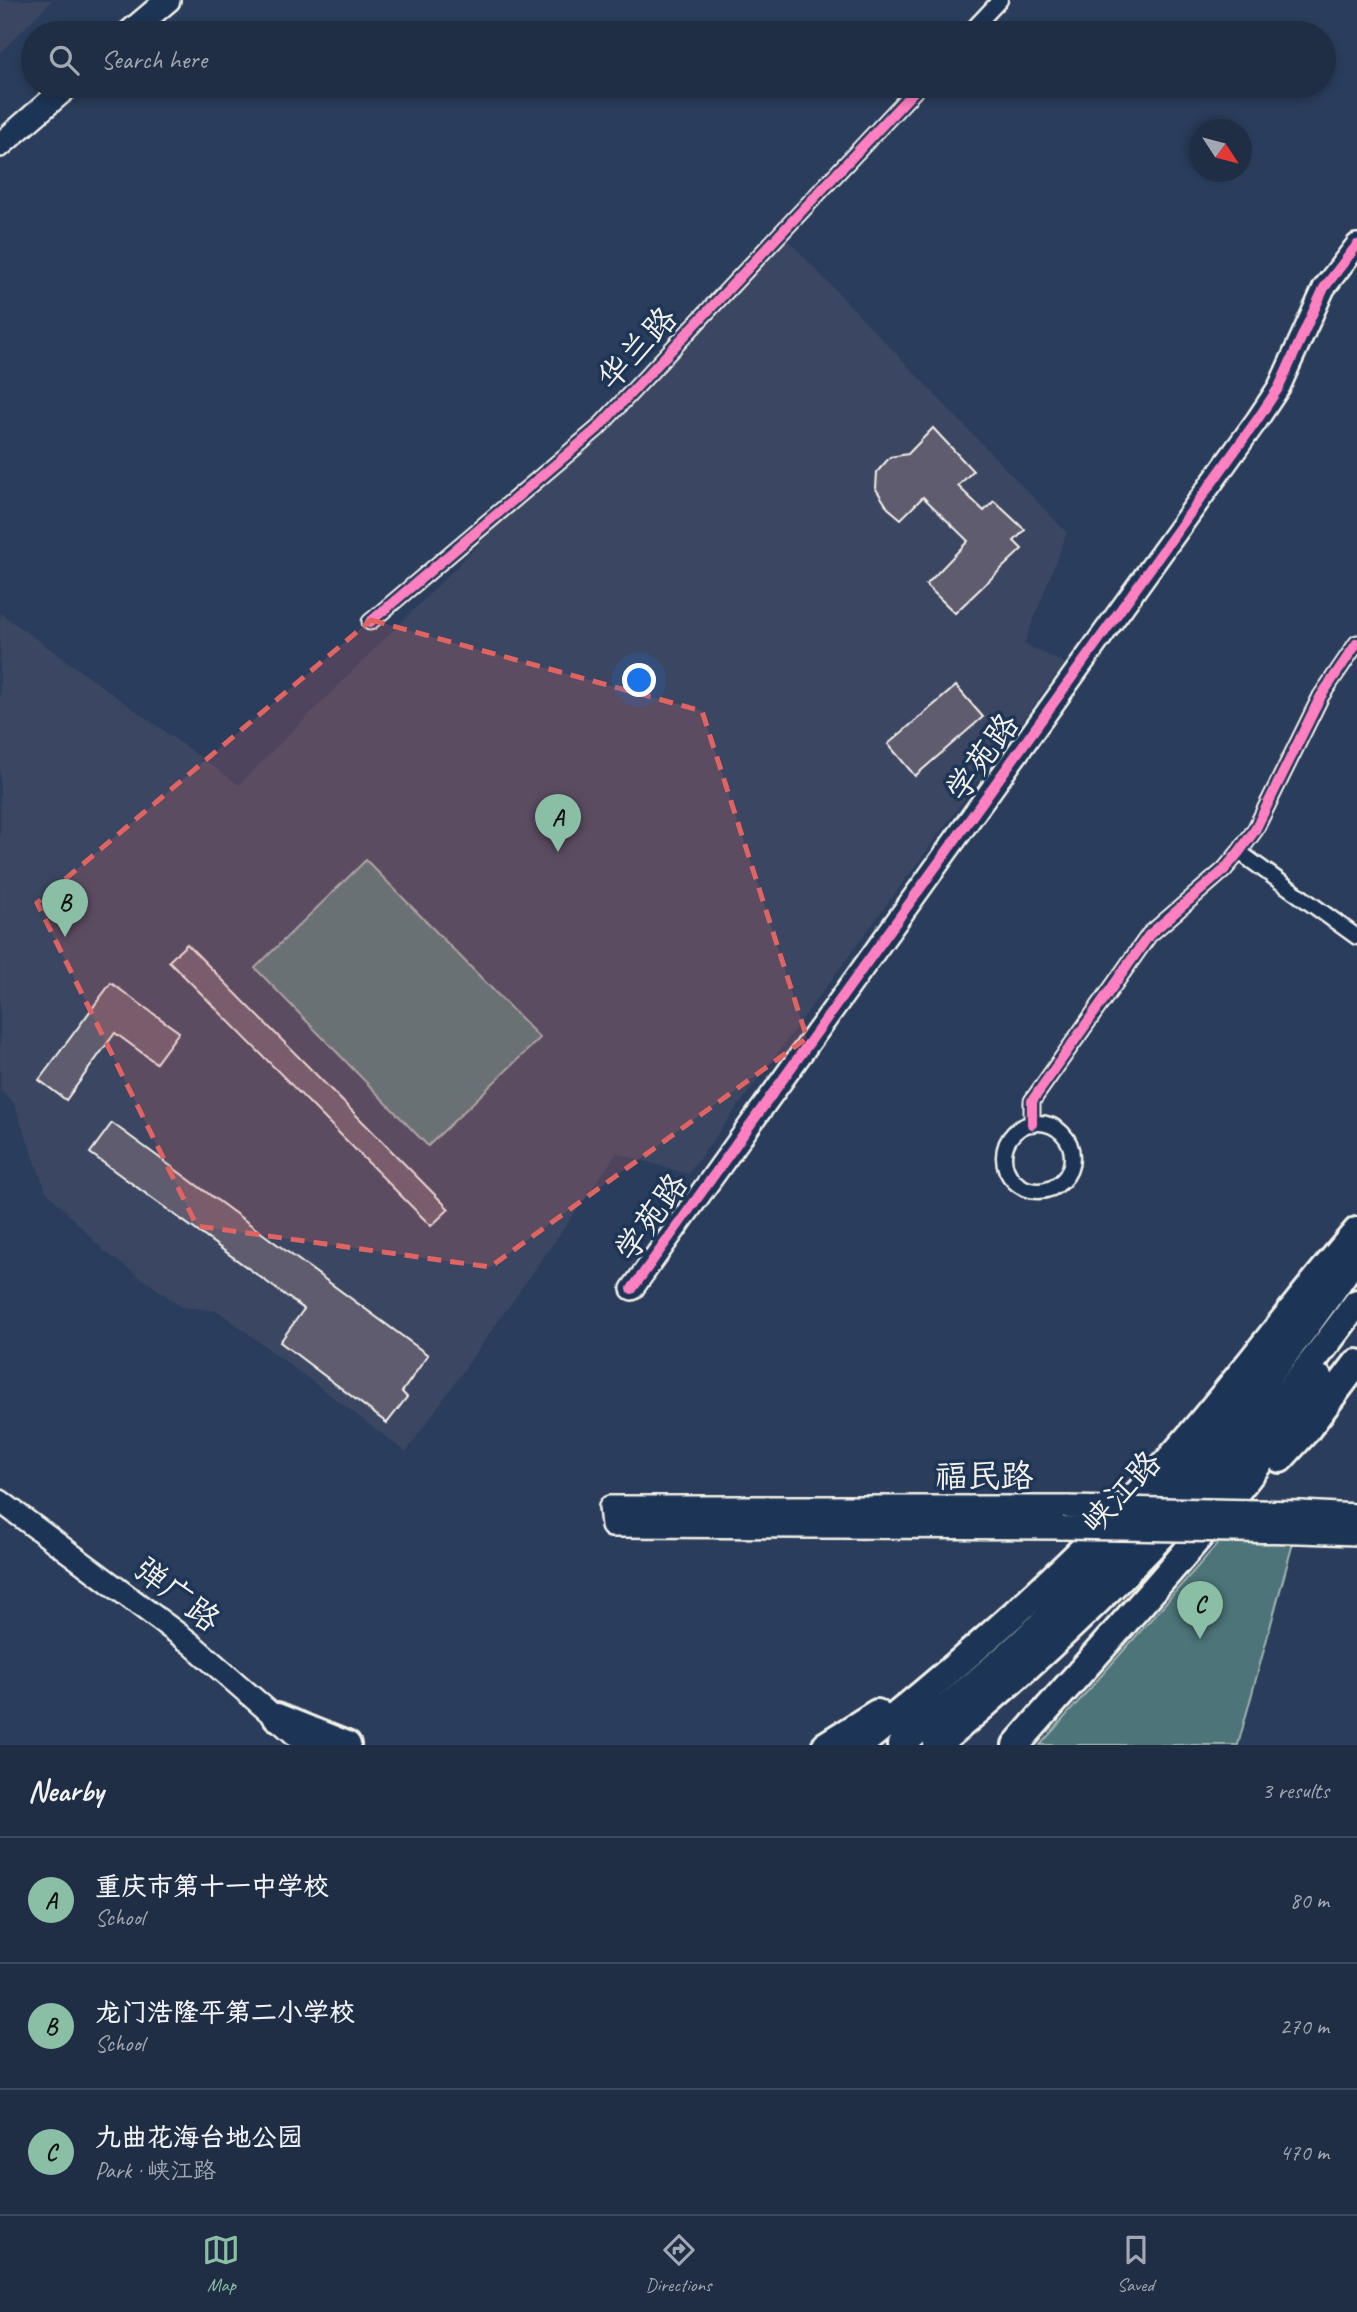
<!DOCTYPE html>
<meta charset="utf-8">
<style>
:root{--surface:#202e45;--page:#28364c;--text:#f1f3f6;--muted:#a2a8b3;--line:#3d4a5e;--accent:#8abfa5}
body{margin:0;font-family:Caveat,"LXGW WenKai TC",sans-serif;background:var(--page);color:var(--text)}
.compass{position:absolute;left:1189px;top:119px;width:63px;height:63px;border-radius:50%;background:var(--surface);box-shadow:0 4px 10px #0003;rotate:126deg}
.you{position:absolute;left:640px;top:681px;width:24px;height:24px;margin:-18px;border:5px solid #fff;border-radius:50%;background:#1a73e8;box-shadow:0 0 0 10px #1a73e833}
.badge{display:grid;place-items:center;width:46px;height:46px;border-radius:50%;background:var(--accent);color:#111;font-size:23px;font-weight:700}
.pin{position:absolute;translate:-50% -58px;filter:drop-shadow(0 2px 4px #0008)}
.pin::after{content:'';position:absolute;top:37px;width:24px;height:21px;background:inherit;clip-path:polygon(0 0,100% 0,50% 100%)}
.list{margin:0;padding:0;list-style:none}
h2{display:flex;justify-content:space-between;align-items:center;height:91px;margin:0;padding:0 28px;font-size:30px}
h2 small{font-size:23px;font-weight:400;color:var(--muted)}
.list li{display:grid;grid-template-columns:46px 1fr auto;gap:21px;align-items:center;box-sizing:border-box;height:126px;padding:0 28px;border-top:2px solid var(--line)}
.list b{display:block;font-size:26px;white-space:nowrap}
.list p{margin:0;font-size:23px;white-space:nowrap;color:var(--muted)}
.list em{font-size:23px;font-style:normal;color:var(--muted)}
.icon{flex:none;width:38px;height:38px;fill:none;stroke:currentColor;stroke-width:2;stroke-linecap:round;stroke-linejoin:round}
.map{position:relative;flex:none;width:1357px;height:1745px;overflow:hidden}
.search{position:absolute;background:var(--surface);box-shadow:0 4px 10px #0003;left:21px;right:21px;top:21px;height:77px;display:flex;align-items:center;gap:18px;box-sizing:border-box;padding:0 24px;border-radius:38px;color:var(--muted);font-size:26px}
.sheet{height:469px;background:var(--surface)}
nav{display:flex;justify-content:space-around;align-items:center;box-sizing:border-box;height:98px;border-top:2px solid var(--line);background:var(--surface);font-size:19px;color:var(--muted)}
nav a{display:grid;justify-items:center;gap:4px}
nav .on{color:var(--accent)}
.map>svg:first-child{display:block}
</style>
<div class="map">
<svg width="1357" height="1745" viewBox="0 0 1357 1745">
<rect width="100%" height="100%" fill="#2a3d5c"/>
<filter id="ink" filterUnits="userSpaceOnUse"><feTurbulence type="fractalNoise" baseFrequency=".0143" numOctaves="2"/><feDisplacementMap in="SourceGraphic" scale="14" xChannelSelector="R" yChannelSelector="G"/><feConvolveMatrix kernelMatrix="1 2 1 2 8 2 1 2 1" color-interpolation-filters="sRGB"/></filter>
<g filter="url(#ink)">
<path fill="#3a4662" d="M0 0H52L0 53Z
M785 237 1067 533 1024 644 1065 663 688 1174 617 1153 406 1452 218 1311 182 1307 105 1252 46 1191 13 1102 0 1090V613L239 785Z"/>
<path fill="#4d7579" stroke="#a0b3b0" stroke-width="2" d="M366 860 540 1038 428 1146 255 968Z
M1220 1541 1293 1543 1238 1745H1040Z"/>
<path fill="#605b70" stroke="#f4f1e8" stroke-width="2" d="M933 428 973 471 958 486 984 511 994 501 1025 530 1014 541 1022 549 955 613 926 585 968 541 923 497 901 519 888 508 876 489 877 472 890 457 908 454Z
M956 686 983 717 915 776 888 744Z
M187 944 449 1209 431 1226 169 961Z
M111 983 179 1032 156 1063 115 1033 66 1100 39 1080Z
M112 1123 428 1355 402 1392 407 1397 387 1423 280 1342 304 1309 90 1153Z"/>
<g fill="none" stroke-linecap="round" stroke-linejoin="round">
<g stroke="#f4f1e8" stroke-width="19">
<path id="street" d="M969 33 1000 0
M370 622 597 429 919 86
M1239 852 1357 937
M1004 1157a34 34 0 1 1 68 0a34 34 0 1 1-68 0Z
M1032 1124V1101L1149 935 1224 870 1239 852 1255 830 1321 696 1357 643"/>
</g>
<g stroke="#f4f1e8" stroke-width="26">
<path id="secondary" d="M632 1289 1257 420 1279 387 1324 288 1357 245
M0 1501 189 1642 307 1745
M1301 1512 1357 1515
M1063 1528 612 1526 610 1507H1068
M1300 1532 1357 1534"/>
</g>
<g stroke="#f4f1e8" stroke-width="28">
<path id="primary" d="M129 33 168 0
M0 145 68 86"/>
</g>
<g stroke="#f4f1e8" stroke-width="32">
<path id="highway" d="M1280 1459 1305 1432 1357 1363
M277 1717 347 1745
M826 1745 877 1713
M860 1745C969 1657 1074 1565 1168 1461 1234 1387 1292 1306 1357 1231
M901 1745C949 1705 998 1666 1043 1623 1159 1511 1266 1388 1357 1255
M937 1745C1095 1614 1235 1469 1357 1303
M1016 1745C1120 1625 1231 1511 1320 1379"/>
</g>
<use href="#street" stroke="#1d3557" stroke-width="14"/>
<use href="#secondary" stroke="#1d3557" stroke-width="21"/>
<use href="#primary" stroke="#1d3557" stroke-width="23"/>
<use href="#highway" stroke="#1d3557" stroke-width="26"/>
<g stroke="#f4f1e8" stroke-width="26" stroke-linecap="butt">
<path id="secondary-bridge" d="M1068 1507 1301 1512
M1063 1528 1300 1532"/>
</g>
<use href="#secondary-bridge" stroke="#1d3557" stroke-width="21"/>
<g stroke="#1d3557" stroke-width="15">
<path id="cycleway" d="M370 622 597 429 919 86
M1032 1124V1101L1149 935 1224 870 1239 852 1255 830 1321 696 1357 643
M632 1289 1257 420 1279 387 1324 288 1357 245"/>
</g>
<use href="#cycleway" stroke="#ff80c0" stroke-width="10"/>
</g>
</g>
<path fill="#df6462" fill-opacity="0.2" stroke="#df6462" stroke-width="5" stroke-dasharray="14 9" stroke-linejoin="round" d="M371 620 702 711 807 1038 490 1267 197 1226 37 903Z"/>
<g text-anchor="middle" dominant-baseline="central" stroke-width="7" stroke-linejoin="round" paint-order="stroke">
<g font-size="33" fill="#f4f1e8" stroke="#1d3557">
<text transform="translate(637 348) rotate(-47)">华兰路</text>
<text transform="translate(982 757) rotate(-54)">学苑路</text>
<text transform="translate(651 1217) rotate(-54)">学苑路</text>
<text x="984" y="1476">福民路</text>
<text transform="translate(1121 1492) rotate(-47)">峡江路</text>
<text transform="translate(177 1594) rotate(38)">弹广路</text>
</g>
</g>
</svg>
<svg class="compass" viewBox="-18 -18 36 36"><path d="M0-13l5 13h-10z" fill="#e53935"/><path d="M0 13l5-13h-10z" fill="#a2a8b3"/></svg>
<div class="you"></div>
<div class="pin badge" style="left:558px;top:852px">A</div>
<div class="pin badge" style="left:65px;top:937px">B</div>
<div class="pin badge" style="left:1200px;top:1639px">C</div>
<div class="search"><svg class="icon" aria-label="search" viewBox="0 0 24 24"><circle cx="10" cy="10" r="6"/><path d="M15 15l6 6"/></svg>Search here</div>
</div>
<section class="sheet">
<h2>Nearby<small>3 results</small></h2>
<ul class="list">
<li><span class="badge">A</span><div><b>重庆市第十一中学校</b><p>School</p></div><em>80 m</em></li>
<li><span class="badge">B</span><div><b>龙门浩隆平第二小学校</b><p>School</p></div><em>270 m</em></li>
<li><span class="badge">C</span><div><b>九曲花海台地公园</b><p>Park · 峡江路</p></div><em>470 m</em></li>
</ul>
</section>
<nav>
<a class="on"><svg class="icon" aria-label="map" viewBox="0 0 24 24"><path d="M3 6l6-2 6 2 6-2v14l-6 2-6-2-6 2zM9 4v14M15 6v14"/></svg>Map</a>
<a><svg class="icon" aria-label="directions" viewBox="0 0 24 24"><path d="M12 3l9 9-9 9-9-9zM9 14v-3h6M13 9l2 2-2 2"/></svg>Directions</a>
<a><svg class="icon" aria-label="saved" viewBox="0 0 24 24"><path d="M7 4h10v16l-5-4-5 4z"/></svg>Saved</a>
</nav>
